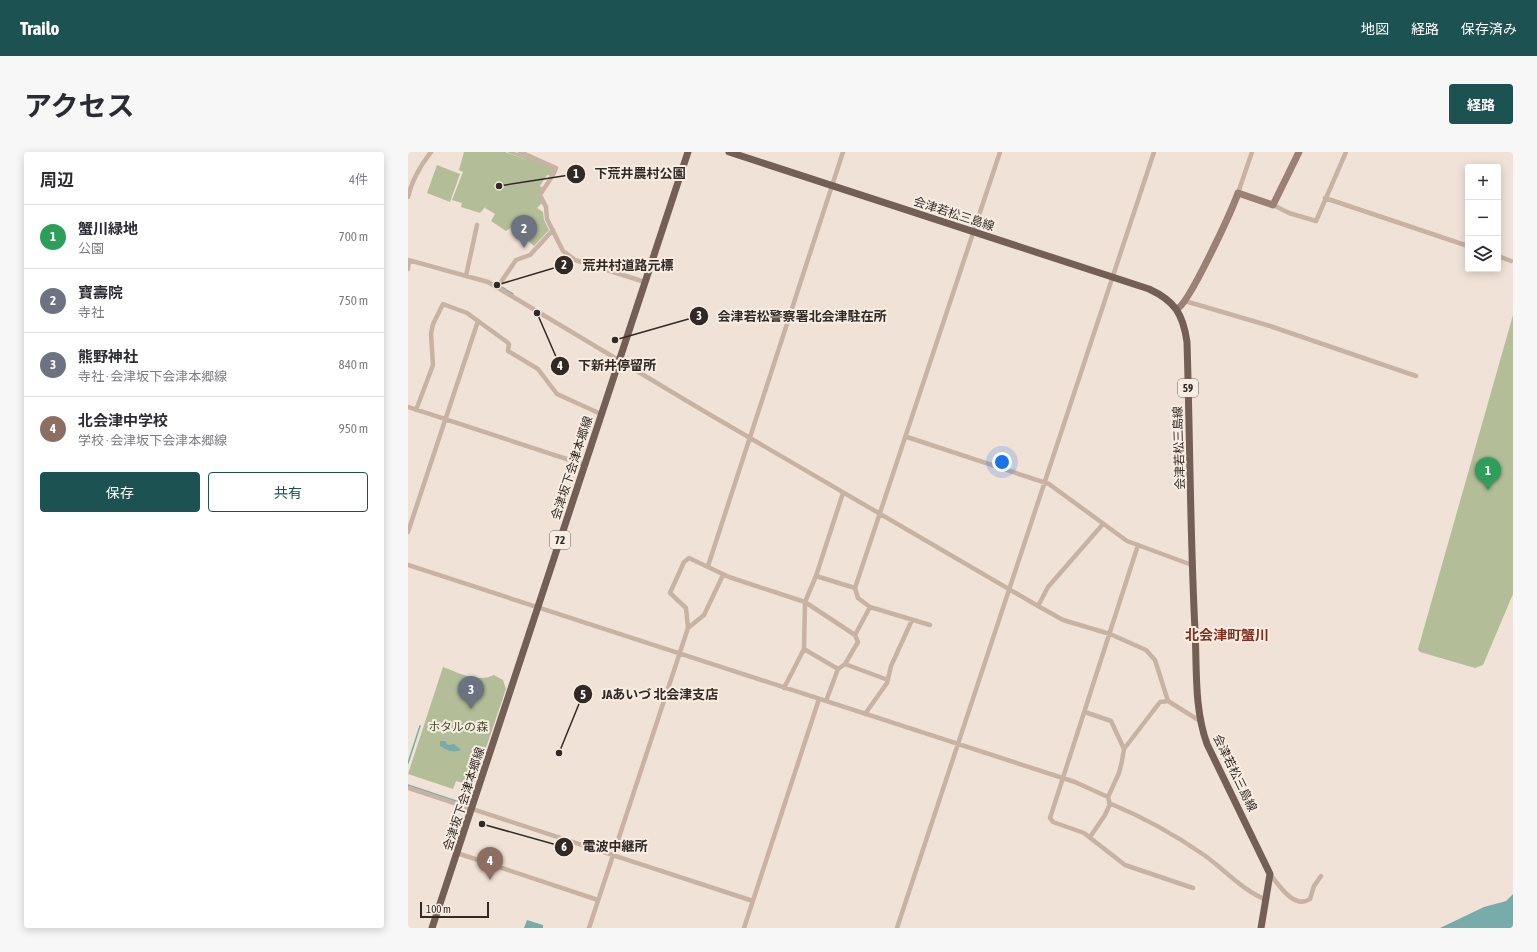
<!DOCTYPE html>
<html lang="ja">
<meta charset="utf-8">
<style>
:root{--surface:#fff;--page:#f7f7f7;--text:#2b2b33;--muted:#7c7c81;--line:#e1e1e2;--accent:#1c5252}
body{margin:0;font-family:"Asap Condensed","Noto Sans JP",sans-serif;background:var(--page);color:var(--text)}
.controls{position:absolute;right:12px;top:12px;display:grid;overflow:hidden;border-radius:4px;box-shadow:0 2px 10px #0003}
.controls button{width:36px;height:36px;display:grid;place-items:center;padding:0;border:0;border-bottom:1px solid var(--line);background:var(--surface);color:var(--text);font:20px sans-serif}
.scale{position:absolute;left:12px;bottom:10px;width:69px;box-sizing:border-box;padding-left:4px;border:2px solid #322925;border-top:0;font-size:11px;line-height:14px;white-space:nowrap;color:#322925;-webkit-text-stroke:3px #f8ede3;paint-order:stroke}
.you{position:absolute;left:594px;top:310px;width:14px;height:14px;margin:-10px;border:3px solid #fff;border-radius:50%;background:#1a73e8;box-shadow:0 0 0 6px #1a73e833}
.badge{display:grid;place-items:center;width:26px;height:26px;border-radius:50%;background:var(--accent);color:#fff;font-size:13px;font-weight:700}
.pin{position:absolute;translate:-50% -33px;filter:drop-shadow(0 1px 2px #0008)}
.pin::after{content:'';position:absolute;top:21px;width:14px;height:12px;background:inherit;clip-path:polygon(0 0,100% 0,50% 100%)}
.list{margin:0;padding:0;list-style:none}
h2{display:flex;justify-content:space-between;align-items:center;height:52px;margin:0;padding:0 16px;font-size:17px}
h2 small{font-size:13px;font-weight:400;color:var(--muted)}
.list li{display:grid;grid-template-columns:26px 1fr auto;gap:12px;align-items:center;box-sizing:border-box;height:64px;padding:0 16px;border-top:1px solid var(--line)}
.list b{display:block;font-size:15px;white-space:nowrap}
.list p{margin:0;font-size:13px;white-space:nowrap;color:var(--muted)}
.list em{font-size:13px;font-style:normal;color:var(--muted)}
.actions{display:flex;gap:8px;padding:12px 16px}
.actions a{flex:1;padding:9px 0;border:1px solid var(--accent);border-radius:4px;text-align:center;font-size:14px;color:var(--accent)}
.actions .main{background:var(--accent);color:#fff}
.icon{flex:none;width:22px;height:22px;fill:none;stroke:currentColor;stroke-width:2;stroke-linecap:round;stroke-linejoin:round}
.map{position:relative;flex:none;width:1105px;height:776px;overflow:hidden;border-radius:4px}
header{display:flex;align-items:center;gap:24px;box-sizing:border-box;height:56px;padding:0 20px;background:var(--accent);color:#fff}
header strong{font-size:19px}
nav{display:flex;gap:22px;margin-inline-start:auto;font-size:14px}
.intro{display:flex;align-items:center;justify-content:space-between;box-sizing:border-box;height:96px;padding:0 24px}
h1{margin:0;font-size:28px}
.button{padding:10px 18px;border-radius:4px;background:var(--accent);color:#fff;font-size:14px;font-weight:700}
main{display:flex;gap:24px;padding:0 24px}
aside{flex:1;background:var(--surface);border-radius:4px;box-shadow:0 2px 10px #0003}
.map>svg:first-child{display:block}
</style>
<header>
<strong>Trailo</strong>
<nav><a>地図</a><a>経路</a><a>保存済み</a></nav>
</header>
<div class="intro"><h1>アクセス</h1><a class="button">経路</a></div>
<main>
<aside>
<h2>周辺<small>4件</small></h2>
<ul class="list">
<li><span class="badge" style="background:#2e9e5b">1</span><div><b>蟹川緑地</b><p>公園</p></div><em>700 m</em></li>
<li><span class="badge" style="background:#6b7280">2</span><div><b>寶壽院</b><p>寺社</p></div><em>750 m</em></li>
<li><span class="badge" style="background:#6b7280">3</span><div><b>熊野神社</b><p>寺社 · 会津坂下会津本郷線</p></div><em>840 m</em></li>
<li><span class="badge" style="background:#8d6e63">4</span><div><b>北会津中学校</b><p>学校 · 会津坂下会津本郷線</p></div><em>950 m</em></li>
</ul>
<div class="actions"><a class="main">保存</a><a>共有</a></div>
</aside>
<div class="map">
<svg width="1105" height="776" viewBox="0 0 1105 776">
<rect width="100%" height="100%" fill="#f0e2d7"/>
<path fill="#b3be98" d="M56 0H97L124 10 99 0H107L147 17 143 24 139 23 132 34 135 36 132 42 135 50 129 56 135 60 136 68 141 78 126 94 112 82 110 76 119 66 109 75 105 74 98 79 83 69 87 62 77 56 79 53 72 61 53 55 54 51 44 48 55 20 51 18Z
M29 13 52 22 42 50 19 41Z
M1105 163V442L1075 513 1067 516 1012 500 1010 497Z
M35 515C51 521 70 531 86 523L95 528 98 537 65 634 48 629 45 637 0 622Z"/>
<path fill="#77acab" d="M32 589H37L40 593 46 592 53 598C45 601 40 599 32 594Z
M1105 742V776H1032L1076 755 1098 749Z
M119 768 135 773V776H116Z"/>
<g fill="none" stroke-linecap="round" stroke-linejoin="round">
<path stroke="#77acab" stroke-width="1.5" d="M91 134 97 137
M98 138 105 142
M0 611 12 574
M0 633 60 653"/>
<path stroke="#c7b2a4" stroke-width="4.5" d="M112 0 148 16C147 22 136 36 132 43L138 55 139 67 155 99 167 108 237 130
M830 41 844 0
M0 45C4 27 12 14 23 0
M917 46 1060 94
M865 53 881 61 908 69 938 0
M1090 104 1103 109
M0 108 80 130 294 258 630 454 655 468 702 482 738 498 747 508 760 549
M0 117 1 108
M58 124 69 73
M89 136 108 108 122 103 145 78
M777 149 862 174 1008 224
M0 255 177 313
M8 258 25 213 23 182 25 172 35 152 59 161 99 190 101 192 100 199 130 217 149 242 193 262
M499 285 641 332 719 389 784 413
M0 380 70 169
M730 393 642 666 645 670 676 681 717 713 785 736
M0 413 667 630 700 645
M300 414 435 0
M408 424 447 436
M630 454 640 435 695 372
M522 473 462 455 450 446 447 436 592 0
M280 476 278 456 262 441 276 410 281 406 321 425 397 450 447 483 450 490 437 512 430 517 396 497
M447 483 462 455
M437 512 480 528
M376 536 396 497 397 450 408 424 435 341
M418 549 430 517
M677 560 703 569 716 597 714 609 711 621 700 645 702 652 697 663 682 685
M457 562 479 531 483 514 504 468
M716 597 752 550 760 549 792 569
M0 636 345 749
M701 651C735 665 766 682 796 703 816 717 835 739 859 748
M49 701 190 748
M862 722C870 732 886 758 902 747L906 734 913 724
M181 776 280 476 296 463 315 423
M336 776 411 547
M489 776 746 0"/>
<path stroke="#9a8075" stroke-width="7" d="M769 157C781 152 824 58 830 41L865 53 891 0"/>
<path stroke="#745f56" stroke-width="7" d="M321 0 741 137C767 149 775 162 779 190 782 286 782 382 787 478 789 516 786 556 799 592L862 722 853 776
M24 776 280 0"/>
</g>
<g text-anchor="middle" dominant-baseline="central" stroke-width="4" stroke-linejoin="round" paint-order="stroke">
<g fill="#f8ede3" stroke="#6d645e" stroke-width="1">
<rect x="770" y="227" width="20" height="18" rx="3"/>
<rect x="142" y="379" width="20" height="18" rx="3"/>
</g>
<g font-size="11" font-weight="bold" fill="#322925">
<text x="780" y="236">59</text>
<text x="152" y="388">72</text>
</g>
<g font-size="12" fill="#322925" stroke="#f8ede3">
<text transform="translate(546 62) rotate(18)">会津若松三島線</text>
<text transform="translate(771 296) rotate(-92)">会津若松三島線</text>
<text transform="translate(164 316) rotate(-72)">会津坂下会津本郷線</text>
<text transform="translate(827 621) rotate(64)">会津若松三島線</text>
<text transform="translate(56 647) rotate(-72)">会津坂下会津本郷線</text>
</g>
<g font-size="12" fill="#44502a" stroke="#f8ede3">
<text x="50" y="575">ホタルの森</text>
</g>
<g font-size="14" font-weight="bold" fill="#7f3121" stroke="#f8ede3">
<text x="819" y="483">北会津町蟹川</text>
</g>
</g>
<path fill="none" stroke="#322925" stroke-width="1.5" d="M91 34L168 22M89 133L156 113M207 188L291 164M129 161L152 214M151 601L175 542M74 672L156 695"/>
<g fill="#322925" stroke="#f8ede3" stroke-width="1.5">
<circle cx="91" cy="34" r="4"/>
<circle cx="89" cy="133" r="4"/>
<circle cx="207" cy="188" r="4"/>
<circle cx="129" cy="161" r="4"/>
<circle cx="151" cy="601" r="4"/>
<circle cx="74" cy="672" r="4"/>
<circle cx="168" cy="22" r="10"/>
<circle cx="156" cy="113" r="10"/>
<circle cx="291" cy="164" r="10"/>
<circle cx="152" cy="214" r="10"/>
<circle cx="175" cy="542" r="10"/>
<circle cx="156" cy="695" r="10"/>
</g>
<g font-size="12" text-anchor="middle" font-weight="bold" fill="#fff">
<text x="168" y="26">1</text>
<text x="156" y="117">2</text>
<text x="291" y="168">3</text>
<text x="152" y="218">4</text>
<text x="175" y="547">5</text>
<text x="156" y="699">6</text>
</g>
<g font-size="13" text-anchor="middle" font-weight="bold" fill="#322925" stroke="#f8ede3" stroke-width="4" stroke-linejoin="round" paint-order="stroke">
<text x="232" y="26">下荒井農村公園</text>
<text x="220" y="118">荒井村道路元標</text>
<text x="394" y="169">会津若松警察署北会津駐在所</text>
<text x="209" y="218">下新井停留所</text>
<text x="252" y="547">JAあいづ 北会津支店</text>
<text x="207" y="699">電波中継所</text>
</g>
</svg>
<div class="controls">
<button>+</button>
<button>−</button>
<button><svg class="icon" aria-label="layers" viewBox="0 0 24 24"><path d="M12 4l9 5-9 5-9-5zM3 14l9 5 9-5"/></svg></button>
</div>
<div class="scale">100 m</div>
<div class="you"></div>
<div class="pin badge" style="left:1080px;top:338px;background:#2e9e5b">1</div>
<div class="pin badge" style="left:116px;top:96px;background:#6b7280">2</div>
<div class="pin badge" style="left:63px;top:557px;background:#6b7280">3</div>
<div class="pin badge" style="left:82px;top:728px;background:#8d6e63">4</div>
</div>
</main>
